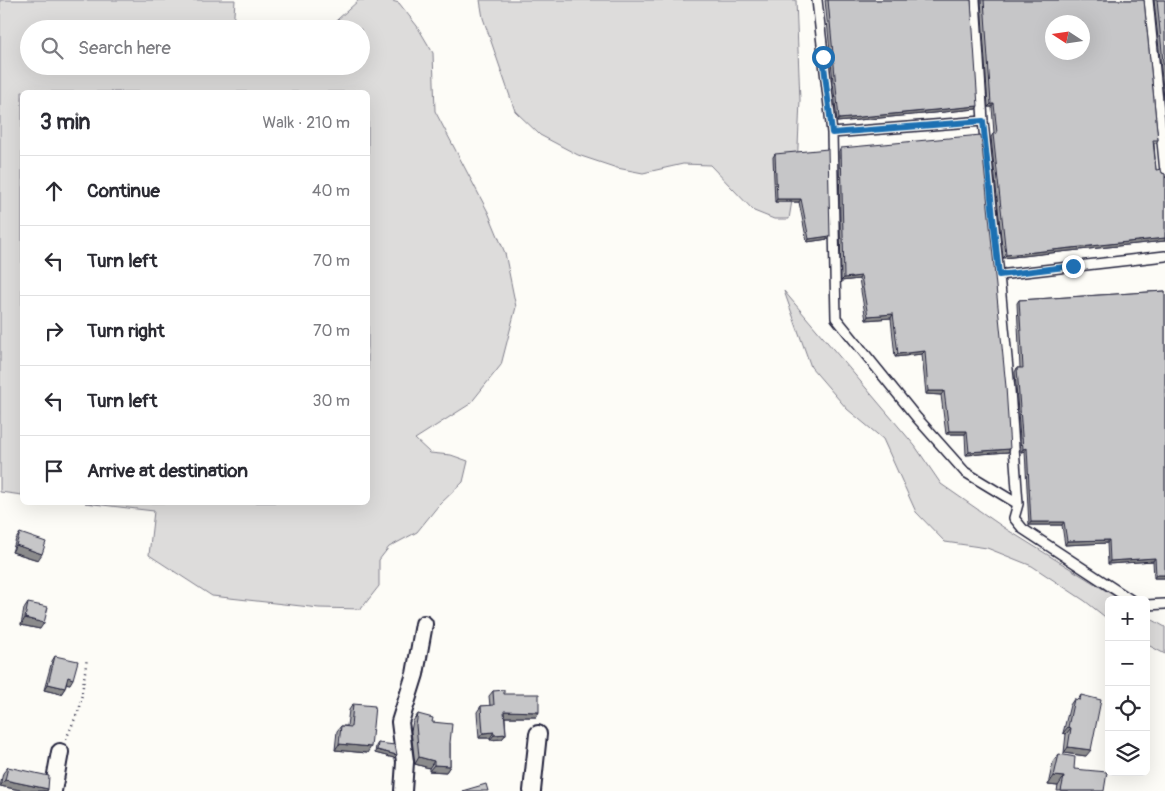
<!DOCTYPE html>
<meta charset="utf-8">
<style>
:root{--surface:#fff;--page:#f2f2f3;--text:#2b2b33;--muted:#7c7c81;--line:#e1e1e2}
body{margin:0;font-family:Pangolin,sans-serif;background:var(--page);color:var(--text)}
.controls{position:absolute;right:15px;bottom:15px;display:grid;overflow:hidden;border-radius:8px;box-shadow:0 5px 20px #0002}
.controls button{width:45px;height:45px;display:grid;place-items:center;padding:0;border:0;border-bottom:1px solid var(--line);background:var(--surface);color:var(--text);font:25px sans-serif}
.compass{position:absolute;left:1045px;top:15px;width:45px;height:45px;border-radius:50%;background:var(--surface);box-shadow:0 5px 20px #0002;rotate:282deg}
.stop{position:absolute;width:15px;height:15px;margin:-11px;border:4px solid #1f6fb2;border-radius:50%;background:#fff}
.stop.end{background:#1f6fb2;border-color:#fff;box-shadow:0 1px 5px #0008}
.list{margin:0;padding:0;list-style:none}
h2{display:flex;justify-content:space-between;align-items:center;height:65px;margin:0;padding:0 20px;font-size:21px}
h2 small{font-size:16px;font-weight:400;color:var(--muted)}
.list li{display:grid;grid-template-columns:32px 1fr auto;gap:15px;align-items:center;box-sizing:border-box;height:70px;padding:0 20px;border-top:1px solid var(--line)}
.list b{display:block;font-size:19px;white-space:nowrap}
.list em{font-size:16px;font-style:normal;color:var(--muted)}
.icon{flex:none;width:28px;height:28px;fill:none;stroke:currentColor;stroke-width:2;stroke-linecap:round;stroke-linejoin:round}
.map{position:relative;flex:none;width:1165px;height:791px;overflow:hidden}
.search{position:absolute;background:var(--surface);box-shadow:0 5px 20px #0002;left:20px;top:20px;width:350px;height:55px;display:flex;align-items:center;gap:12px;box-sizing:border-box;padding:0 18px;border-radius:28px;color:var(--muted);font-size:19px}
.panel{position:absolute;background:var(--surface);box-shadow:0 5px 20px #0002;left:20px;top:90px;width:350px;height:415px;border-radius:8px}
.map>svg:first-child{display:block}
</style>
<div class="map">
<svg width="1165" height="791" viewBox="0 0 1165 791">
<rect width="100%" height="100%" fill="#fdfcf7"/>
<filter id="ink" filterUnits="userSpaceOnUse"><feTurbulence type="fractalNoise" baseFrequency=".02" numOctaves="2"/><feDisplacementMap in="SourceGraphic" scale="10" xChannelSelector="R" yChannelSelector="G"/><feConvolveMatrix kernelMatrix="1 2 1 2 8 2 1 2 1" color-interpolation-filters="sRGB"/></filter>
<g filter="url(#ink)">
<path fill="#dddcdb" stroke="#807f8b" d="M0 0H235L233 29H29V66H240L241 68 247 66H361V29H327L359 0H389L399 3 417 26 433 53 435 111 488 212 505 253 516 307 501 365 470 404 415 439 430 453 451 455 468 461 463 482 438 506 417 532 389 547 379 560V586L361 609 319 608 212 596 149 555 154 511 85 503 368 502V92H22V495L0 492Z
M480 0H796L800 100 797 170 789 219H774L754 211 710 165 683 164 643 173 617 168 578 155 540 135 515 111 483 18Z
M784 291 915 446 941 484 1006 529 1121 600H1109V620L1085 601 1032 566 987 548 945 542 916 512 883 439 847 409 811 367Z
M1146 616 1165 627V654L1146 644Z"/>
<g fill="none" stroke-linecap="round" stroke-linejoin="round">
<g stroke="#22223b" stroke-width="12">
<path id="service" d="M817 0 832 133 983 121
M975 0 983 121 999 275 1165 256
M1148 0 1165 172
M832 133 836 318 917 418 965 472 1018 504 1014 518 1023 529 1131 600
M999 275 1010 390 1018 504
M1146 605 1165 604"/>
</g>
<g stroke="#22223b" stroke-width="20">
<path id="minor" d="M53 791 60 752
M403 791 405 762 400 722 415 674 424 624
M532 791 538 734"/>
</g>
<path stroke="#22223b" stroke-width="2.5" stroke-dasharray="1 4" stroke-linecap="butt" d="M66 739 80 707 87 658"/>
<use href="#service" stroke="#fdfcf7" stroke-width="9"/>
<use href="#minor" stroke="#fdfcf7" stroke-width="16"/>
</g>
<path fill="#aaaaac" stroke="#22223b" d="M825 0H971L976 109 837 122Z
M981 0H1144L1158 140 1156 143H1154L1156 170 1165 174V241L1003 258 991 137 993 134 994 133 992 107H988Z
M1154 0H1165V108Z
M841 148 1008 452 966 455 965 434H946L941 395 926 394 922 354 895 357 891 318 866 320 859 279 841 281 839 151Z
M775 154 830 236 828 239 807 242 799 202H775L773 157Z
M1165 291V578H1154L1153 561 1108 564 1107 543 1065 545 1062 525H1029L1025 451 1021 452 1015 372 1017 368H1020L1017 303 1019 300Z
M20 533 38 560 12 552 16 539Z
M28 603 40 629 21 625 24 609Z
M55 656 70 684 66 683 65 688 61 694 44 690 52 661Z
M493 691 504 694 539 712 536 717H505L506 734 502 739 490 740V738H479L477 712 481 706H490L489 696Z
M1081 695 1086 756 1064 753 1066 734 1063 733 1070 705 1074 699 1078 700Z
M353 704 367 753 335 750 337 731 341 726H347L349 710Z
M418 714 432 722 450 743V766L446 772 429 771V768L415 764 411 731 413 721Z
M378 743 397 755 394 758 375 753 376 746Z
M1059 754 1074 769 1104 791H1057L1058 786 1048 785 1053 762Z
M8 767 48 789 47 791H25L0 786 3 773Z"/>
<path fill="#8b8b8c" stroke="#22223b" d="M991 104H994L992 107H988Z
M978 106 976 109 837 122 839 119Z
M777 199H801L799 202H775Z
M830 236 828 239 807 242 809 239Z
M1165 238V241L1003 258 1006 255Z
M861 276 859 279 841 281 844 278Z
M893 314 891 318 866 320 868 316Z
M925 351 922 354 895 357 898 354Z
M928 391H944L941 395 926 394Z
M949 431H967L965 434H946Z
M1027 448 1025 451 1021 452 1023 449Z
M1010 449 1008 452 966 455 969 452Z
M1031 522H1064L1062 525H1029Z
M1109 540 1107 543 1065 545 1067 541Z
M16 545 42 554 38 560 12 552Z
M1155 558 1153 561 1108 564 1110 561Z
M1156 575H1165V578H1154Z
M25 618 44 623 40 629 21 625Z
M68 677 73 679 70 684 64 683Z
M48 684 65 688 61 694 44 690Z
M504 711 539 712 536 717H501Z
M1068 727 1071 728 1066 734 1063 733Z
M494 732 490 738H479L483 733Z
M506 734 502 739 490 740 494 735Z
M339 744 371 747 367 753 335 750Z
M1068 747 1091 750 1086 756 1064 753Z
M377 750 397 755 394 758 375 753Z
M419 757 434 761 429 768 415 764Z
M434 765 450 766 446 772 429 771Z
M1054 776 1064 777 1058 786 1048 785Z
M5 780 48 789 47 791H25L0 786Z"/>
<path fill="#c6c6c8" stroke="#22223b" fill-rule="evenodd" d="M828 0H971L978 106 839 119Z
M984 0H1144L1158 140H1153L1156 170 1161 169 1162 173 1165 174V238L1006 255 993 134 997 133 994 104H991ZM1052 22H1082V52H1052Z
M1157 0H1165V83Z
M981 135 1006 387 1010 449 969 452 967 431H949L944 391H928L925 351 898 354 893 314 868 316 861 276 844 278 841 148Z
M828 149 830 236 809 239 801 199H777L775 154Z
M1165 291V575H1156L1155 558 1110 561 1109 540 1067 541 1064 522H1031L1027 448 1023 449 1017 368H1023L1019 300Z
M20 533 46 542 42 554 16 545Z
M28 603 48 607 44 623 25 618Z
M55 656 78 661 73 679 68 677 65 688 48 684Z
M504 690V694H539V712L504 711 506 734 494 735V732L483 733 481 706 494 705 493 691Z
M1081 695 1101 700 1091 750 1068 747 1071 728 1068 727 1074 699 1080 700Z
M353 704 375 706 371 747 339 744 341 726 351 727Z
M418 714 433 718 432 722 452 724 450 743V766L434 765V761L419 757 416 725Z
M378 743 395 745 397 755 377 750Z
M1059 754 1075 757 1074 769 1107 772 1104 791H1061L1064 777 1054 776Z
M8 767 49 776 48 789 5 780Z
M486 784 488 791H462Z"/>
</g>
<g fill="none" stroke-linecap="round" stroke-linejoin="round" filter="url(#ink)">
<path stroke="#1f6fb2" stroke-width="6" d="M823 57 832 133 983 121 999 275 1073 266"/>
</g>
</svg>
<div class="controls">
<button>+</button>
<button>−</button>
<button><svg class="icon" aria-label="locate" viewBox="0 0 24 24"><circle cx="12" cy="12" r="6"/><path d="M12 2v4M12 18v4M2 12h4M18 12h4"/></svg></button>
<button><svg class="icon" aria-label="layers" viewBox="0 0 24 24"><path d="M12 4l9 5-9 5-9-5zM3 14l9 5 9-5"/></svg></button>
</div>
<svg class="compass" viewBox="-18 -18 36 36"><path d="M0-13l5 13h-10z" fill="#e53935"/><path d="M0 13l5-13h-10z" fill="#7c7c81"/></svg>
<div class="stop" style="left:823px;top:57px"></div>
<div class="stop end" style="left:1073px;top:266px"></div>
<div class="search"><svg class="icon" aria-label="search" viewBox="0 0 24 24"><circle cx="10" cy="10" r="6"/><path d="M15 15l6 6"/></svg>Search here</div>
<section class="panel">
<h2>3 min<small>Walk · 210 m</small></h2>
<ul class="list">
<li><svg class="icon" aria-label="ahead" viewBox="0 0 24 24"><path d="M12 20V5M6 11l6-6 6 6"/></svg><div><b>Continue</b></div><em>40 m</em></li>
<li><svg class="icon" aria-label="left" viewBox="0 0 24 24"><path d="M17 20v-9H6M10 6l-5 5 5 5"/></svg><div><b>Turn left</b></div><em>70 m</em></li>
<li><svg class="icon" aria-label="right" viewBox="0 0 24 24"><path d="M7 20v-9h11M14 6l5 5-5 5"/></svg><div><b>Turn right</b></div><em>70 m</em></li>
<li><svg class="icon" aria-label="left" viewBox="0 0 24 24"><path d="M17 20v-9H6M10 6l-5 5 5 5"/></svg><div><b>Turn left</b></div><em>30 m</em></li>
<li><svg class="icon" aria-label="arrive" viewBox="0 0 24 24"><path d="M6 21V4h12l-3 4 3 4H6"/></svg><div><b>Arrive at destination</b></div></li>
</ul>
</section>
</div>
